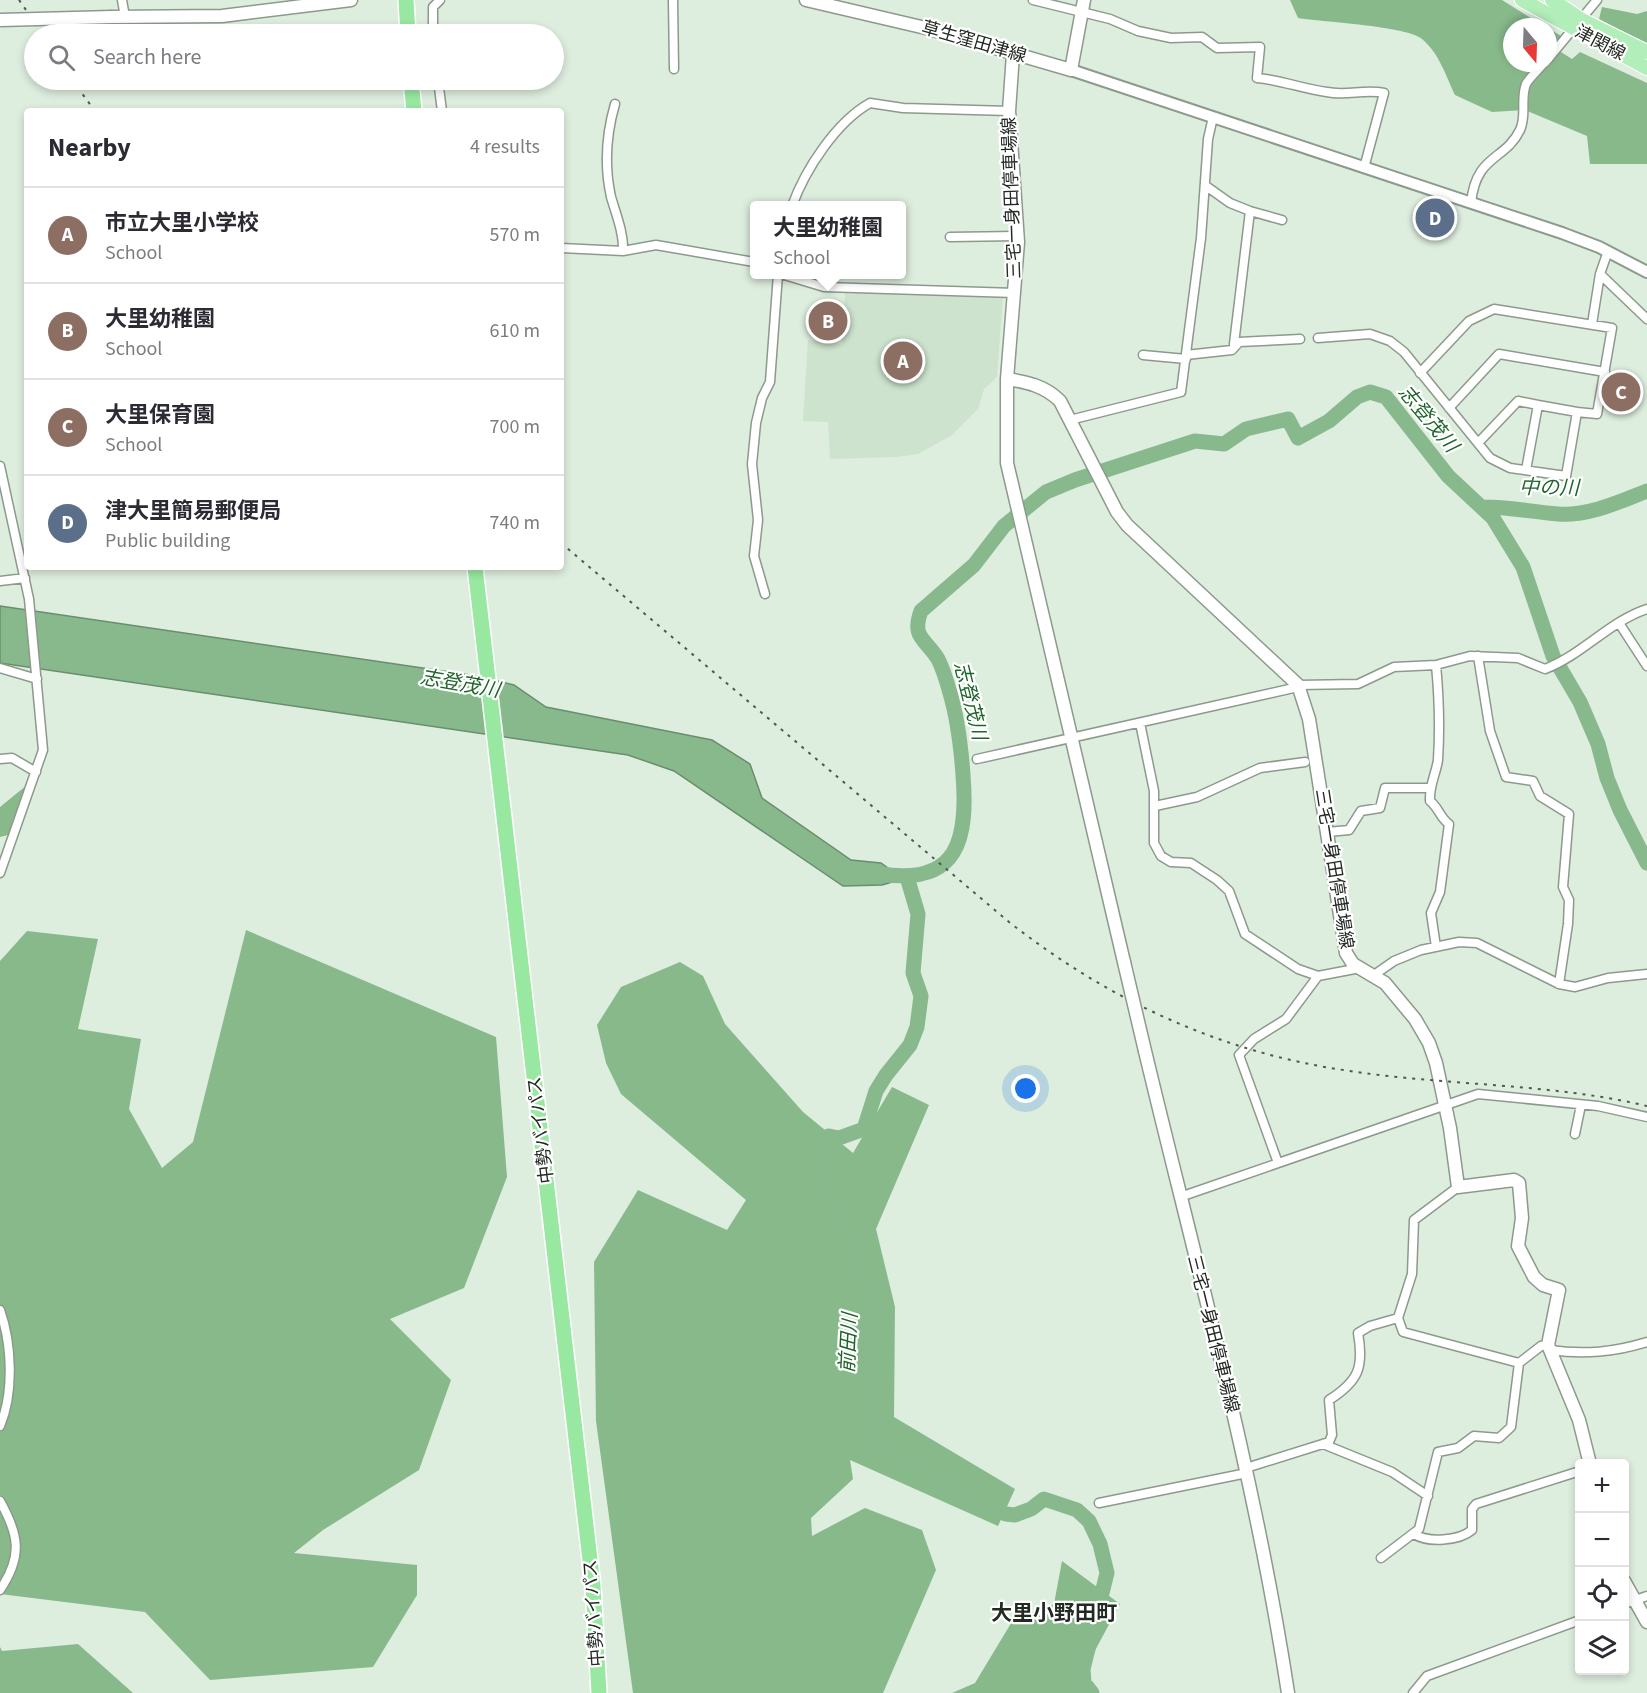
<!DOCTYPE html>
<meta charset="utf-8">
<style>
:root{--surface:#fff;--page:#f2f2f3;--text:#2b2b33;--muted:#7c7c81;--line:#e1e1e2;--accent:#d93025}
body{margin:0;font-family:"Source Sans 3","Noto Sans JP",sans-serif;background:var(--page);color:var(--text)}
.controls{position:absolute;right:18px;bottom:18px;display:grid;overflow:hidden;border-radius:6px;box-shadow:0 3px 9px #0003}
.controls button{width:54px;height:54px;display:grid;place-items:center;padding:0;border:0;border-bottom:2px solid var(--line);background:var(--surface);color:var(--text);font:30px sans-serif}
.compass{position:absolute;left:1503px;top:18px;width:54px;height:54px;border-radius:50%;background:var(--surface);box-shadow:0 3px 9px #0003;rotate:161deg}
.you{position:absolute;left:1026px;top:1089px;width:21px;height:21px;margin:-15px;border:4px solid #fff;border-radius:50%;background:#1a73e8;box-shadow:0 0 0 9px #1a73e833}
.badge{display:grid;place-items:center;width:39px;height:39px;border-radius:50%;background:var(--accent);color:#fff;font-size:20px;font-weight:700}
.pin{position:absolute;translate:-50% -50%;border:3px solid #fff;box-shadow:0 2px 6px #0006}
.popup{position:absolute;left:750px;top:201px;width:156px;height:78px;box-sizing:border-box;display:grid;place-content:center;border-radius:6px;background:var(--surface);filter:drop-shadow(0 2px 4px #0005);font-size:20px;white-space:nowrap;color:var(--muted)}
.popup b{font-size:22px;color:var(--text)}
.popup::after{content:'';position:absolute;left:50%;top:100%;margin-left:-12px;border:12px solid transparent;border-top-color:var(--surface)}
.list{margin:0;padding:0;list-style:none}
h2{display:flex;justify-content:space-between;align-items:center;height:78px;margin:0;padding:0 24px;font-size:26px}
h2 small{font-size:20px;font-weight:400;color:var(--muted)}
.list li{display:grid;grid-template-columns:39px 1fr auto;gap:18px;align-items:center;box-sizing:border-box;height:96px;padding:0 24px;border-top:2px solid var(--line)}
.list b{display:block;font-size:22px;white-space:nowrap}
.list p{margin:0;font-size:20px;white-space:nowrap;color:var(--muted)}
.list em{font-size:20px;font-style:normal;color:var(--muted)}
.icon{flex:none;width:33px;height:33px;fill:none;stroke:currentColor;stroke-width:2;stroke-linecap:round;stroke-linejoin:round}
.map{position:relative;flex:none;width:1647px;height:1693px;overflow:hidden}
.search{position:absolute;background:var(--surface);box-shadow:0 3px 9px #0003;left:24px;top:24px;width:540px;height:66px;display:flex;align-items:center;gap:15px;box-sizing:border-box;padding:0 21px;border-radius:33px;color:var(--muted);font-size:22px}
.panel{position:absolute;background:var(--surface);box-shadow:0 3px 9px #0003;left:24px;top:108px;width:540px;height:462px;border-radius:6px}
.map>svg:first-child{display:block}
</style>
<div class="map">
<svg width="1647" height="1693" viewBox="0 0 1647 1693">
<rect width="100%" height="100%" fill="#ddedde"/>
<path fill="#cde3ce" d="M854 290 1003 296 997 377 984 389 978 409 952 435 918 454 897 457 830 459 828 422 803 421 808 340 842 344 845 293 852 294Z"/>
<path fill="#88b98b" d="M1290 0H1502L1545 27H1512V63H1548V28L1561 36V52L1572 59 1580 52 1647 83V164H1590L1587 136 1525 110 1492 112 1455 95C1446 76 1439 53 1422 39 1407 26 1323 22 1298 18Z
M1602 7 1637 14 1647 11V45L1599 19Z
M27 785 8 835 0 837V807Z
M246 930 496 1037 507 1177 464 1288 390 1319 451 1380 419 1470 323 1530 294 1553 417 1565V1595L373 1667 210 1680 145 1612 0 1594V961L27 931 98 939 78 1029 141 1039 129 1109 162 1168 193 1142Z
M680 962 703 976 725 1024 803 1112 853 1153 892 1087 929 1105 876 1229 895 1307 894 1417 1015 1489 998 1526 850 1460 853 1479 811 1518 812 1536 865 1508 922 1530 936 1570 883 1693H633L596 1421 594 1262 638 1190 727 1230 746 1200 621 1094 606 1063 597 1025 621 987Z
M1062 1561 1120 1604 1077 1684 1090 1693H952L975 1683 1013 1620 1054 1604Z
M78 1644 133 1693H0V1647L2 1651Z"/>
<path fill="#88b98c" stroke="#6a8e6c" stroke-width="1.5" d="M0 606 477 676 514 685 546 707 712 740 750 764 762 798 851 860 881 863 903 879 882 885 843 886 674 771 628 755 0 663Z"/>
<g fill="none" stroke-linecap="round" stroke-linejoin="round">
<path stroke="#88b98c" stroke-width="15" d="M1484 507C1509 507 1533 512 1558 514 1589 516 1619 502 1647 491
M881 874C959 886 968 838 963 775 961 747 958 720 950 693 947 682 943 669 938 659 926 639 911 638 921 611L974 565 1004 526 1046 492 1075 480 1195 441 1224 444 1246 429 1288 419 1298 438 1329 421 1357 397 1370 392 1386 397 1448 476 1493 518 1523 567 1553 656 1580 702 1598 744 1607 778 1620 810 1647 863
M907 877 918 914 913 973 921 996 917 1027 910 1045 886 1075 876 1091 864 1129 839 1138 829 1136 820 1153 821 1171 829 1201 861 1266 873 1308 865 1426 874 1441 889 1452 938 1477 967 1498 1006 1514 1015 1515 1031 1509 1044 1499 1077 1510 1089 1521 1100 1544 1107 1573 1083 1669 1084 1683 1092 1693"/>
<g stroke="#8c9a8c" stroke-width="11">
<path id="minor" d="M122 0 125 17
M673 0 674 69
M1033 0 1110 19 1138 31 1171 38 1202 37 1217 48 1260 47 1257 78C1281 80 1303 89 1327 92 1346 96 1365 89 1384 93L1364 168
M433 34V7L440 0
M1548 59 1597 0
M438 80 442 111
M615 104C606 135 604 165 611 197 616 214 624 234 623 251
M1206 186 1230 203 1250 211 1234 344
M1471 203C1476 154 1505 161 1520 130 1527 115 1520 99 1526 84 1530 77 1539 69 1544 63
M792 206C805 170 836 122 870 103L903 108 1009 111
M1250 211 1282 220
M950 237 1017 236
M561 248 623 251 656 245 754 262
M781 274 824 287 1015 293
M1600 274 1647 319
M1592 324 1600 274 1608 251
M1318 338 1370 334 1390 341 1404 352 1490 458 1510 468 1566 476 1577 412 1597 414 1612 328 1494 309 1469 321 1420 373
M1143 355 1186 359
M1186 355 1232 350 1239 342 1300 339
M1538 405 1577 412
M1449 408 1499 354 1605 372
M1070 420 1181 392 1201 238 1208 139 1213 117
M1478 443 1518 401 1538 405 1526 470
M0 466 29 599 43 750 0 873
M0 581 25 578
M765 594 754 556 758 520 752 464 756 423 762 398 770 382 778 274
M1619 623 1647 666
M1478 656 1490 731 1506 777 1533 781 1540 796 1569 814 1563 887 1569 900 1568 924 1559 984
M0 668 37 679
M1298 685 1358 684 1394 667 1436 665 1470 656 1518 658 1545 669C1582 655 1610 621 1647 609
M1140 723 1154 791V843L1161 856 1171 862 1191 863 1217 880 1229 891 1245 934 1298 969 1318 976 1360 968
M0 759 12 758 36 772
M977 759 1298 687
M1155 806 1197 797 1260 768 1305 762
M1328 832 1349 830 1361 811 1380 808 1385 788H1429
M1436 947 1431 913 1440 892 1449 824C1440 818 1439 808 1430 801 1429 785 1436 774 1438 760 1440 728 1439 696 1436 665
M1374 975 1394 961 1421 950 1459 942 1477 943 1559 984 1575 987 1608 978 1647 974
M1575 1134 1581 1105
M1278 1163 1239 1055 1254 1039 1286 1019 1318 976
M1458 1187 1414 1220 1412 1274 1398 1318 1403 1332 1519 1363 1541 1346 1548 1345
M1180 1197 1478 1094 1598 1106 1647 1117
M0 1310C12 1344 14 1393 0 1426
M1550 1350C1585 1355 1614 1352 1647 1342
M1323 1444 1392 1472 1428 1496
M1246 1468 1329 1442 1332 1435 1329 1400C1359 1381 1364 1367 1358 1333L1370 1326 1398 1318
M0 1501C19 1535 23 1556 0 1590
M1099 1503 1247 1473
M1414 1534C1428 1543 1459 1541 1472 1530V1509L1476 1504 1580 1471
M1381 1558 1419 1529 1438 1452 1458 1448 1474 1436 1499 1438 1511 1427 1519 1363
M1624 1604 1647 1596
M1413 1693 1427 1676 1580 1620"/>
</g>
<g stroke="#8c9a8c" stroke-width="14">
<path id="tertiary" d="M1071 70 1562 233 1599 247 1647 272"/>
</g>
<g stroke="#8c9a8c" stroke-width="15">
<path id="secondary" d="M806 0 930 29 1071 70 1084 0
M112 17 222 16 351 0
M1013 54 1009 111 1018 242 1007 379V463L1124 962
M1007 379C1027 382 1045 386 1060 401L1117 512 1127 525 1298 685 1309 719 1346 953 1353 964 1385 983 1415 1019 1429 1043 1436 1063 1450 1128 1458 1187 1514 1180 1519 1183 1522 1218 1518 1246 1534 1277 1543 1285 1559 1290 1548 1345 1579 1420 1590 1464
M1145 1051C1196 1264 1255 1476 1288 1693
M1624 1581 1647 1622"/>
</g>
<g stroke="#fff" stroke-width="16">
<path id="primary" d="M1522 0 1647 68
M1552 0 1582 20 1647 52"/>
</g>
<g stroke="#fff" stroke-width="18">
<path id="trunk" d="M406 0 408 34
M411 80 414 111
M475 567 593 1586 599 1693"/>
</g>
<use href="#minor" stroke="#fff" stroke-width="8"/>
<use href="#tertiary" stroke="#fff" stroke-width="10"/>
<use href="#secondary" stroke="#fff" stroke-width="12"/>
<use href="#primary" stroke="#b2eeb9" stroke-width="14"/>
<use href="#trunk" stroke="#98e8a2" stroke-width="15"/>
<path stroke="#505850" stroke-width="2" stroke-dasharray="3 6" stroke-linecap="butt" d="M19 0 43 34
M72 80 95 111
M561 543 1009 922C1110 1001 1222 1053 1350 1071 1448 1086 1550 1083 1647 1106"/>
<g stroke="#8c9a8c" stroke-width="15" stroke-linecap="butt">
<path id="secondary-bridge" d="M0 20 112 17
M1124 962 1145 1051"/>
</g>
<use href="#secondary-bridge" stroke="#fff" stroke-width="12"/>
</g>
<g text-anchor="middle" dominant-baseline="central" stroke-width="4.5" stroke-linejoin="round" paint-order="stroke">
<g font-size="18" fill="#232923" stroke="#fff">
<text transform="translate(974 42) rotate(16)">草生窪田津線</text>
<text transform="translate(1600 43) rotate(28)">津関線</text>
<text transform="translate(1012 198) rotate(-92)">三宅一身田停車場線</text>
<text transform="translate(1334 869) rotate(81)">三宅一身田停車場線</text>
<text transform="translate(541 1130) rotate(-97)">中勢バイパス</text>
<text transform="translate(1213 1334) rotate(76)">三宅一身田停車場線</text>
<text transform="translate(594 1613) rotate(-94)">中勢バイパス</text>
</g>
<g font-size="20" font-style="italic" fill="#1f652b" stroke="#fff">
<text transform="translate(1428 419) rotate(50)">志登茂川</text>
<text transform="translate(1549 488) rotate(1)">中の川</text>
<text transform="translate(460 684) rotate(10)">志登茂川</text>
<text transform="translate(970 701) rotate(76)">志登茂川</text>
<text transform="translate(849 1343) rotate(-87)">前田川</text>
</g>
<g font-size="21" font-weight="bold" fill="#232923" stroke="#fff">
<text x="1054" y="1613">大里小野田町</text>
</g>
</g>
</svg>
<div class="controls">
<button>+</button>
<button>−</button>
<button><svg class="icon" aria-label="locate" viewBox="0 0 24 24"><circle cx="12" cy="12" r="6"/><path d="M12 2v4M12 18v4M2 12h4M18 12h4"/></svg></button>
<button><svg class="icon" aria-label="layers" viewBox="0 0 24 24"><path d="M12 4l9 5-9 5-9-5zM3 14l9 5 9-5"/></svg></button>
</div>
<svg class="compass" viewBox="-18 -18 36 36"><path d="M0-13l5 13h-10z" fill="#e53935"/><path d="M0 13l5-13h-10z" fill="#7c7c81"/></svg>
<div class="you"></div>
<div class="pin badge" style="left:903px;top:361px;background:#8d6e63">A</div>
<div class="pin badge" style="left:828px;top:321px;background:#8d6e63">B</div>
<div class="popup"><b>大里幼稚園</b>School</div>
<div class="pin badge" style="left:1621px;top:392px;background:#8d6e63">C</div>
<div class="pin badge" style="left:1435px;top:218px;background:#5c6f8a">D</div>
<div class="search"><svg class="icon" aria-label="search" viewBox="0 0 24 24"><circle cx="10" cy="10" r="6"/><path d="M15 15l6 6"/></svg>Search here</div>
<section class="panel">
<h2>Nearby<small>4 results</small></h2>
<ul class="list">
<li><span class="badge" style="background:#8d6e63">A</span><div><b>市立大里小学校</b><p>School</p></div><em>570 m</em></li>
<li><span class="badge" style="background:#8d6e63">B</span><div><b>大里幼稚園</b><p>School</p></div><em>610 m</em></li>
<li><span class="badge" style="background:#8d6e63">C</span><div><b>大里保育園</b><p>School</p></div><em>700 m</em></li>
<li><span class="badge" style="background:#5c6f8a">D</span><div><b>津大里簡易郵便局</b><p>Public building</p></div><em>740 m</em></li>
</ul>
</section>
</div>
